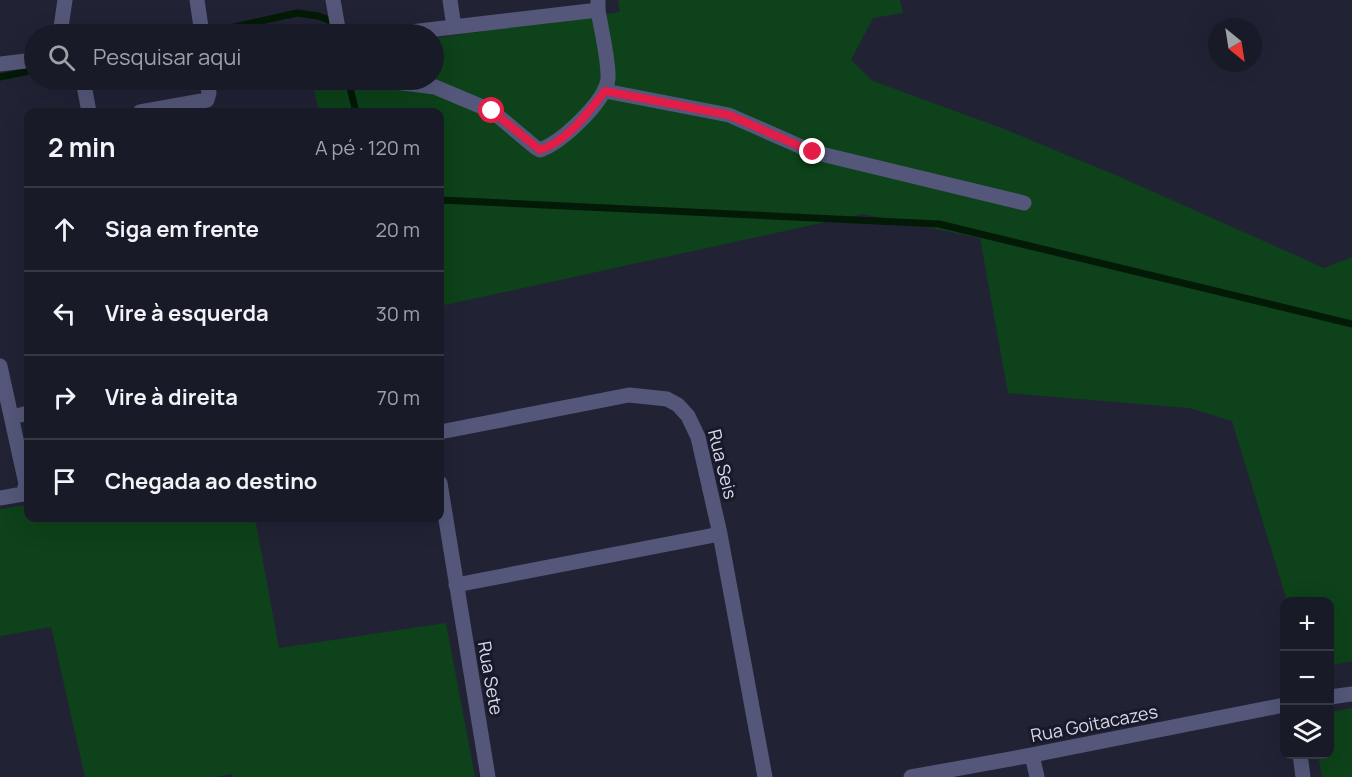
<!DOCTYPE html>
<html lang="pt">
<meta charset="utf-8">
<style>
:root{--surface:#191a28;--page:#262734;--text:#f1f3f6;--muted:#9fa1a8;--line:#373845}
body{margin:0;font-family:Manrope,sans-serif;background:var(--page);color:var(--text)}
.controls{position:absolute;right:18px;bottom:18px;display:grid;overflow:hidden;border-radius:12px;box-shadow:0 6px 24px #0002}
.controls button{width:54px;height:54px;display:grid;place-items:center;padding:0;border:0;border-bottom:2px solid var(--line);background:var(--surface);color:var(--text);font:30px sans-serif}
.compass{position:absolute;left:1208px;top:18px;width:54px;height:54px;border-radius:50%;background:var(--surface);box-shadow:0 6px 24px #0002;rotate:150deg}
.stop{position:absolute;width:18px;height:18px;margin:-14px;border:4px solid #e11d48;border-radius:50%;background:#fff}
.stop.end{background:#e11d48;border-color:#fff;box-shadow:0 2px 6px #0008}
.list{margin:0;padding:0;list-style:none}
h2{display:flex;justify-content:space-between;align-items:center;height:78px;margin:0;padding:0 24px;font-size:26px}
h2 small{font-size:20px;font-weight:400;color:var(--muted)}
.list li{display:grid;grid-template-columns:39px 1fr auto;gap:18px;align-items:center;box-sizing:border-box;height:84px;padding:0 24px;border-top:2px solid var(--line)}
.list b{display:block;font-size:22px;white-space:nowrap}
.list em{font-size:20px;font-style:normal;color:var(--muted)}
.icon{flex:none;width:33px;height:33px;fill:none;stroke:currentColor;stroke-width:2;stroke-linecap:round;stroke-linejoin:round}
.map{position:relative;flex:none;width:1352px;height:777px;overflow:hidden}
.search{position:absolute;background:var(--surface);box-shadow:0 6px 24px #0002;left:24px;top:24px;width:420px;height:66px;display:flex;align-items:center;gap:15px;box-sizing:border-box;padding:0 21px;border-radius:33px;color:var(--muted);font-size:22px}
.panel{position:absolute;background:var(--surface);box-shadow:0 6px 24px #0002;left:24px;top:108px;width:420px;height:414px;border-radius:12px}
.map>svg:first-child{display:block}
</style>
<div class="map">
<svg width="1352" height="777" viewBox="0 0 1352 777">
<rect width="100%" height="100%" fill="#212335"/>
<path fill="#0d421a" d="M618 0H900L903 13 873 18 851 60 873 81 1004 129 1120 177 1324 268 1352 257V661L1330 666V602L1287 601 1232 421 1189 408 1008 393 980 238 863 214 440 306V112H319L312 80H434V38L620 12Z
M28 505V518H255L279 648 446 623 475 777H233L232 774 217 777H85L51 627 0 636V509Z
M1352 708V777H1322L1318 755 1330 754V712Z"/>
<g fill="none" stroke-linecap="round" stroke-linejoin="round">
<path stroke="#031a07" stroke-width="7" d="M202 34 297 13 318 16 329 20 334 26
M0 77 34 70
M348 80 356 112
M440 200 939 224 1352 324"/>
<path stroke="#545779" stroke-width="15" d="M197 0 202 34
M333 0 339 34
M450 0 454 27
M60 34 65 0
M378 34 402 33 598 10V0
M0 64 34 60
M83 80 89 112
M379 80 435 87 492 111 535 147 540 150C562 142 605 102 608 79 609 61 601 29 598 10
M605 91 729 115 813 152 1024 203
M140 112 207 100 209 93 207 80
M0 366 26 484 23 494 0 498
M12 417 28 413
M440 432 629 395 667 399 678 405 688 416 698 437 720 534 765 777
M440 483 488 777
M456 585 720 534
M1330 697 1352 694
M1300 754 1303 777
M1032 755 1037 777
M911 777 1032 755 1284 705"/>
</g>
<g fill="none" stroke-linecap="round" stroke-linejoin="round">
<path stroke="#e11d48" stroke-width="8" d="M492 111 540 150C569 140 587 113 605 91L729 115 813 152"/>
</g>
<g text-anchor="middle" dominant-baseline="central" stroke-width="6" stroke-linejoin="round" paint-order="stroke">
<g font-size="18" fill="#d8d9e6" stroke="#18192b">
<text transform="translate(723 464) rotate(76)">Rua Seis</text>
<text transform="translate(491 678) rotate(80)">Rua Sete</text>
<text transform="translate(1094 723) rotate(-11)">Rua Goitacazes</text>
</g>
</g>
</svg>
<div class="controls">
<button>+</button>
<button>−</button>
<button><svg class="icon" aria-label="layers" viewBox="0 0 24 24"><path d="M12 4l9 5-9 5-9-5zM3 14l9 5 9-5"/></svg></button>
</div>
<svg class="compass" viewBox="-18 -18 36 36"><path d="M0-13l5 13h-10z" fill="#e53935"/><path d="M0 13l5-13h-10z" fill="#9fa1a8"/></svg>
<div class="stop" style="left:492px;top:111px"></div>
<div class="stop end" style="left:813px;top:152px"></div>
<div class="search"><svg class="icon" aria-label="search" viewBox="0 0 24 24"><circle cx="10" cy="10" r="6"/><path d="M15 15l6 6"/></svg>Pesquisar aqui</div>
<section class="panel">
<h2>2 min<small>A pé · 120 m</small></h2>
<ul class="list">
<li><svg class="icon" aria-label="ahead" viewBox="0 0 24 24"><path d="M12 20V5M6 11l6-6 6 6"/></svg><div><b>Siga em frente</b></div><em>20 m</em></li>
<li><svg class="icon" aria-label="left" viewBox="0 0 24 24"><path d="M17 20v-9H6M10 6l-5 5 5 5"/></svg><div><b>Vire à esquerda</b></div><em>30 m</em></li>
<li><svg class="icon" aria-label="right" viewBox="0 0 24 24"><path d="M7 20v-9h11M14 6l5 5-5 5"/></svg><div><b>Vire à direita</b></div><em>70 m</em></li>
<li><svg class="icon" aria-label="arrive" viewBox="0 0 24 24"><path d="M6 21V4h12l-3 4 3 4H6"/></svg><div><b>Chegada ao destino</b></div></li>
</ul>
</section>
</div>
